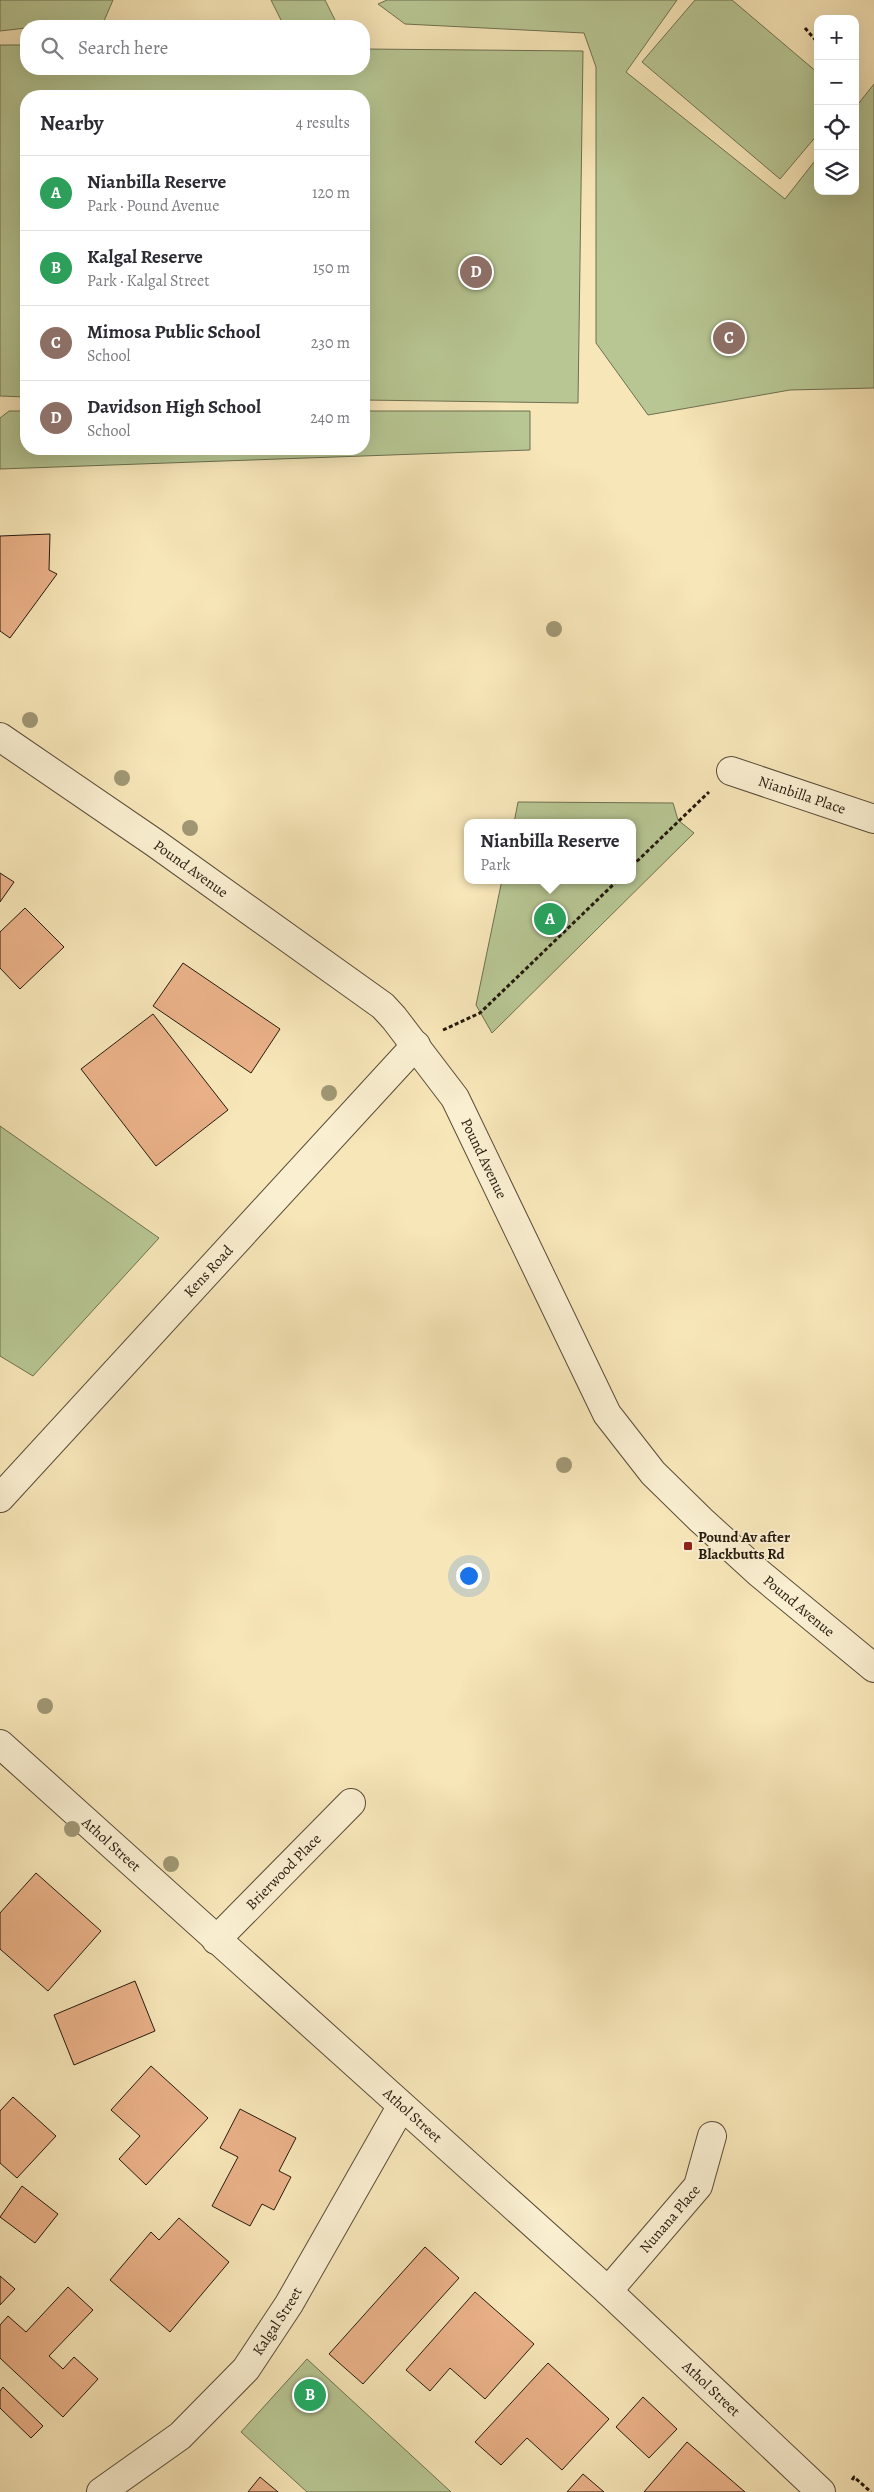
<!DOCTYPE html>
<meta charset="utf-8">
<style>
:root{--surface:#fff;--page:#f2f2f3;--text:#2b2b33;--muted:#7c7c81;--line:#e1e1e2;--accent:#8f2418}
body{margin:0;font-family:Alegreya,serif;background:var(--page);color:var(--text)}
.controls{position:absolute;right:15px;top:15px;display:grid;overflow:hidden;border-radius:10px;box-shadow:0 5px 20px #0002}
.controls button{width:45px;height:45px;display:grid;place-items:center;padding:0;border:0;border-bottom:1px solid var(--line);background:var(--surface);color:var(--text);font:25px sans-serif}
.you{position:absolute;left:468px;top:1575px;width:18px;height:18px;margin:-12px;border:4px solid #fff;border-radius:50%;background:#1a73e8;box-shadow:0 0 0 8px #1a73e833}
.badge{display:grid;place-items:center;width:32px;height:32px;border-radius:50%;background:var(--accent);color:#fff;font-size:16px;font-weight:700}
.pin{position:absolute;translate:-50% -50%;border:2px solid #fff;box-shadow:0 1px 5px #0006}
.popup{position:absolute;left:464px;top:819px;width:172px;height:65px;box-sizing:border-box;display:grid;place-content:center;border-radius:10px;background:var(--surface);filter:drop-shadow(0 1px 4px #0005);font-size:16px;white-space:nowrap;color:var(--muted)}
.popup b{font-size:19px;color:var(--text)}
.popup::after{content:'';position:absolute;left:50%;top:100%;margin-left:-10px;border:10px solid transparent;border-top-color:var(--surface)}
.list{margin:0;padding:0;list-style:none}
h2{display:flex;justify-content:space-between;align-items:center;height:65px;margin:0;padding:0 20px;font-size:21px}
h2 small{font-size:16px;font-weight:400;color:var(--muted)}
.list li{display:grid;grid-template-columns:32px 1fr auto;gap:15px;align-items:center;box-sizing:border-box;height:75px;padding:0 20px;border-top:1px solid var(--line)}
.list b{display:block;font-size:19px;white-space:nowrap}
.list p{margin:0;font-size:16px;white-space:nowrap;color:var(--muted)}
.list em{font-size:16px;font-style:normal;color:var(--muted)}
.icon{flex:none;width:28px;height:28px;fill:none;stroke:currentColor;stroke-width:2;stroke-linecap:round;stroke-linejoin:round}
.map{position:relative;flex:none;width:874px;height:2492px;overflow:hidden}
.search{position:absolute;background:var(--surface);box-shadow:0 5px 20px #0002;left:20px;top:20px;width:350px;height:55px;display:flex;align-items:center;gap:12px;box-sizing:border-box;padding:0 18px;border-radius:20px;color:var(--muted);font-size:19px}
.panel{position:absolute;background:var(--surface);box-shadow:0 5px 20px #0002;left:20px;top:90px;width:350px;height:365px;border-radius:20px}
.map>svg:first-child{display:block}
</style>
<div class="map">
<svg width="874" height="2492" viewBox="0 0 874 2492">
<rect width="100%" height="100%" fill="#f7e6b8"/>
<filter id="stains"><feTurbulence type="fractalNoise" baseFrequency=".004" numOctaves="4"/><feColorMatrix values="0 0 0 0 .2 0 0 0 0 .09 0 0 0 0 .02 0 0 0 .5 -.17"/></filter>
<radialGradient id="worn" r=".72"><stop offset=".6" stop-color="#630" stop-opacity="0"/><stop offset="1" stop-color="#630" stop-opacity=".3"/></radialGradient>
<path fill="#b7c693" stroke="#6e7050" d="M0 0H113L104 21 26 26V28L0 31Z
M271 0H325L337 24 332 26H284Z
M387 0H677L626 72 785 199 818 157V191H855V108L874 84V388L790 390 648 415 596 343V67L584 33 405 24 378 4Z
M695 0H732L818 73V134L780 179 642 62Z
M0 45H26V69H364V49L583 51 578 403 364 400V96H26V397L0 396Z
M9 411H26V449H364V411H530V450L0 469V418Z
M518 802 673 803 678 820 694 833 492 1033 476 1005 502 880H632V823H514Z
M0 1126 159 1238 33 1376 0 1356Z
M307 2359 451 2492H307L241 2432Z"/>
<path fill="#eab188" stroke="#251a0e" d="M50 534 49 570 57 574 10 638 0 631V536Z
M0 873 14 882 0 902Z
M25 908 64 947 20 989 0 968V932Z
M183 963 280 1029 251 1073 153 1006Z
M153 1014 228 1110 156 1166 81 1069Z
M36 1873 101 1931 48 1991 0 1949V1913Z
M135 1981 155 2031 74 2065 54 2015Z
M151 2066 208 2118 146 2185 119 2159 140 2136 111 2110Z
M13 2097 56 2136 17 2178 0 2163V2111Z
M240 2109 296 2138 279 2171 291 2177 274 2210 262 2204 250 2226 212 2206 238 2157 220 2148Z
M22 2186 58 2214 35 2243 0 2217Z
M179 2218 229 2262 170 2332 110 2280 151 2232 159 2240Z
M425 2247 459 2278 363 2384 329 2354Z
M0 2276 15 2289 0 2305Z
M68 2287 93 2310 49 2356 63 2369 74 2357 98 2379 63 2417 0 2358V2325L8 2316 26 2332Z
M475 2292 534 2344 485 2399 450 2368 430 2391 406 2370Z
M548 2363 609 2419 562 2470 527 2438 501 2465 475 2442Z
M3 2387 43 2426 31 2438 0 2408V2391Z
M643 2397 677 2429 649 2458 616 2427Z
M687 2442 745 2492H644Z
M583 2474 604 2492H567Z
M260 2477 278 2492H248Z"/>
<g fill="none" stroke-linecap="round" stroke-linejoin="round">
<g stroke="#5a4d38" stroke-width="30">
<g id="street">
<path id="s1" d="M0 737 155 843 383 1006 394 1018 455 1098 607 1414 653 1473 701 1520 759 1573 874 1668"/>
<path id="s2" d="M731 771 874 819"/>
<path id="s3" d="M0 1498 416 1045"/>
<path id="s4" d="M0 1744 608 2291 821 2492"/>
<path id="s5" d="M216 1940 351 1803"/>
<path id="s6" d="M608 2291 698 2186 712 2136"/>
<path id="s7" d="M101 2492 180 2436 246 2369 289 2304 401 2107"/>
</g>
</g>
<path stroke="#251a0e" stroke-width="3" stroke-dasharray="4 2.5" stroke-linecap="butt" d="M805 28 818 43
M815 144 818 141
M632 866 709 792
M443 1030 480 1013 618 880
M852 2480 854 2477 871 2492"/>
<use href="#street" stroke="#faefd1" stroke-width="28"/>
</g>
<g fill="#a09774">
<circle cx="554" cy="629" r="8"/>
<circle cx="30" cy="720" r="8"/>
<circle cx="122" cy="778" r="8"/>
<circle cx="190" cy="828" r="8"/>
<circle cx="329" cy="1093" r="8"/>
<circle cx="564" cy="1465" r="8"/>
<circle cx="45" cy="1706" r="8"/>
<circle cx="72" cy="1829" r="8"/>
<circle cx="171" cy="1864" r="8"/>
</g>
<rect fill="#8f2418" stroke="#faefd1" stroke-width="2" x="683" y="1541" width="10" height="10" rx="2.5"/>
<g text-anchor="middle" dominant-baseline="central" stroke-width="4" stroke-linejoin="round" paint-order="stroke">
<g font-size="15" fill="#251a0e" stroke="#faefd1">
<text stroke="none"><textPath href="#s2" startOffset="75">Nianbilla Place</textPath></text>
<text stroke="none"><textPath href="#s1" startOffset="232">Pound Avenue</textPath></text>
<text stroke="none"><textPath href="#s1" startOffset="652">Pound Avenue</textPath></text>
<text stroke="none"><textPath href="#s3" startOffset="308">Kens Road</textPath></text>
<text stroke="none"><textPath href="#s1" startOffset="1208">Pound Avenue</textPath></text>
<text stroke="none"><textPath href="#s4" startOffset="150">Athol Street</textPath></text>
<text stroke="none"><textPath href="#s5" startOffset="96">Brierwood Place</textPath></text>
<text stroke="none"><textPath href="#s4" startOffset="555">Athol Street</textPath></text>
<text stroke="none"><textPath href="#s6" startOffset="95">Nunana Place</textPath></text>
<text stroke="none"><textPath href="#s7" startOffset="248">Kalgal Street</textPath></text>
<text stroke="none"><textPath href="#s4" startOffset="960">Athol Street</textPath></text>
</g>
<g font-size="15" font-weight="bold" fill="#251a0e" stroke="#faefd1" text-anchor="start">
<text x="698" y="1537">Pound Av after<tspan x="698" dy="17">Blackbutts Rd</tspan></text>
</g>
</g>
<rect width="100%" height="100%" filter="url(#stains)"/>
<rect width="100%" height="100%" fill="url(#worn)"/>
</svg>
<div class="controls">
<button>+</button>
<button>−</button>
<button><svg class="icon" aria-label="locate" viewBox="0 0 24 24"><circle cx="12" cy="12" r="6"/><path d="M12 2v4M12 18v4M2 12h4M18 12h4"/></svg></button>
<button><svg class="icon" aria-label="layers" viewBox="0 0 24 24"><path d="M12 4l9 5-9 5-9-5zM3 14l9 5 9-5"/></svg></button>
</div>
<div class="you"></div>
<div class="pin badge" style="left:550px;top:919px;background:#2e9e5b">A</div>
<div class="popup"><b>Nianbilla Reserve</b>Park</div>
<div class="pin badge" style="left:310px;top:2395px;background:#2e9e5b">B</div>
<div class="pin badge" style="left:729px;top:338px;background:#8d6e63">C</div>
<div class="pin badge" style="left:476px;top:272px;background:#8d6e63">D</div>
<div class="search"><svg class="icon" aria-label="search" viewBox="0 0 24 24"><circle cx="10" cy="10" r="6"/><path d="M15 15l6 6"/></svg>Search here</div>
<section class="panel">
<h2>Nearby<small>4 results</small></h2>
<ul class="list">
<li><span class="badge" style="background:#2e9e5b">A</span><div><b>Nianbilla Reserve</b><p>Park · Pound Avenue</p></div><em>120 m</em></li>
<li><span class="badge" style="background:#2e9e5b">B</span><div><b>Kalgal Reserve</b><p>Park · Kalgal Street</p></div><em>150 m</em></li>
<li><span class="badge" style="background:#8d6e63">C</span><div><b>Mimosa Public School</b><p>School</p></div><em>230 m</em></li>
<li><span class="badge" style="background:#8d6e63">D</span><div><b>Davidson High School</b><p>School</p></div><em>240 m</em></li>
</ul>
</section>
</div>
